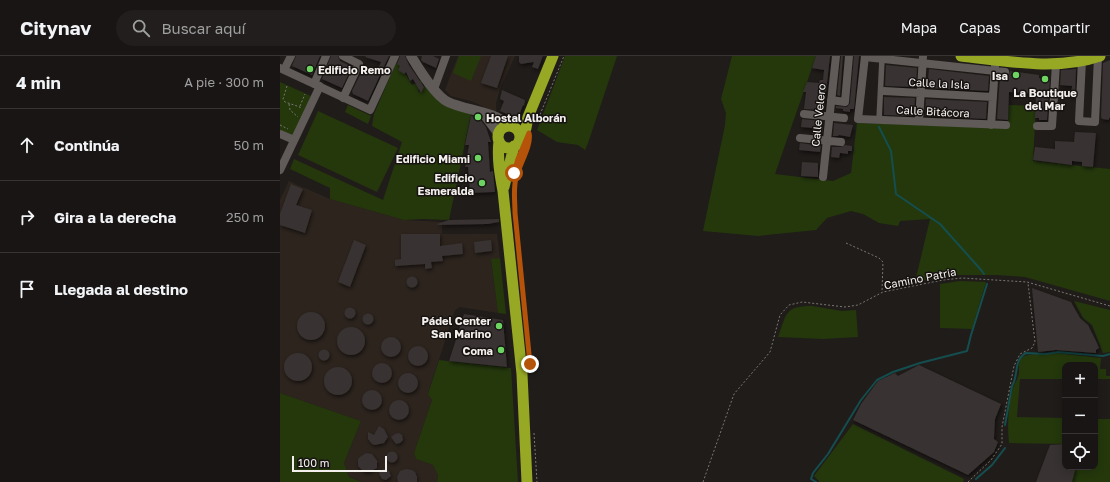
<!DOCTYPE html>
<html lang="es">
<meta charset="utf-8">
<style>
:root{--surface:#181514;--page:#211e1d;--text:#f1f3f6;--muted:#9f9fa0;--line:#363434}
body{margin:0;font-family:"Golos Text",sans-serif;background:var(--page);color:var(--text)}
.controls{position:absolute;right:12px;bottom:12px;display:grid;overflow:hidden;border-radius:8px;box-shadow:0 2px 10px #0003}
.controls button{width:36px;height:36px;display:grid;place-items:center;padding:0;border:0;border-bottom:1px solid var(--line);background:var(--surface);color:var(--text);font:20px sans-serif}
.scale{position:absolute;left:12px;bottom:10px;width:95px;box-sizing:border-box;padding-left:4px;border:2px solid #f3f0ee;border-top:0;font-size:11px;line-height:14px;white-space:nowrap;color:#f3f0ee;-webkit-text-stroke:3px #161311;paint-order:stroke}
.stop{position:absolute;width:12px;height:12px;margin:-9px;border:3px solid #b45309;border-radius:50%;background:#fff}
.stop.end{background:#b45309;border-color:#fff;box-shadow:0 1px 4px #0008}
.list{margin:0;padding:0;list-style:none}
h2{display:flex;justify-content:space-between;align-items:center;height:52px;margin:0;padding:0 16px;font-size:17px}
h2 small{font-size:13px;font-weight:400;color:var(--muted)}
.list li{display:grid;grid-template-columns:26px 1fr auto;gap:12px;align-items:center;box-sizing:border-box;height:72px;padding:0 16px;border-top:1px solid var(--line)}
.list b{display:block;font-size:15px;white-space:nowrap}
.list em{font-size:13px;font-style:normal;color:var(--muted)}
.icon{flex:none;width:22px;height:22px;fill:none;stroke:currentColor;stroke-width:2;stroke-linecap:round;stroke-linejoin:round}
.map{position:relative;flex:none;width:830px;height:426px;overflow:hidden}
header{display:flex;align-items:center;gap:24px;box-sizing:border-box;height:56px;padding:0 20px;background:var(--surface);border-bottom:1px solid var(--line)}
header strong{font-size:19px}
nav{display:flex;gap:22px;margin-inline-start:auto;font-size:14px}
.search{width:280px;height:36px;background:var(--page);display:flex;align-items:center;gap:10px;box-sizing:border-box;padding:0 14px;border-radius:22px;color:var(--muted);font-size:15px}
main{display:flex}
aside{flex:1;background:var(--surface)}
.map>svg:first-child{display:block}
</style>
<header>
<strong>Citynav</strong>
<div class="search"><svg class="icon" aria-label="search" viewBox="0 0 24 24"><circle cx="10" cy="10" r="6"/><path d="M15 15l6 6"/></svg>Buscar aquí</div>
<nav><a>Mapa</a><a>Capas</a><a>Compartir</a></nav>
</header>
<main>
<aside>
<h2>4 min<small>A pie · 300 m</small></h2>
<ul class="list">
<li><svg class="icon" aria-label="ahead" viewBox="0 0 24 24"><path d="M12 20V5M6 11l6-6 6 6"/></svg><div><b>Continúa</b></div><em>50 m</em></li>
<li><svg class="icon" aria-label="right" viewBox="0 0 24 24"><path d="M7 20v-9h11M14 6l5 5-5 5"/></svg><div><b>Gira a la derecha</b></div><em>250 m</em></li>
<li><svg class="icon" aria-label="arrive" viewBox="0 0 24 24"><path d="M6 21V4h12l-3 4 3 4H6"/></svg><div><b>Llegada al destino</b></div></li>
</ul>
</aside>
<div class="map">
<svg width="830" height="426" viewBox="0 0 830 426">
<defs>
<filter id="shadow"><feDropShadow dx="1" dy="2" stdDeviation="2" flood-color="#0009"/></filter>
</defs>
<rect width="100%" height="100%" fill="#201c1a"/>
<path fill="#2d241e" d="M178 0H235L220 33 216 47V56L191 45 171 40 165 34Z
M9 125 50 143 124 164 162 166V178H217L220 202 211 204 218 257 180 251 175 254 148 337 152 344 134 397 136 403 153 409 158 419 157 426H81L69 421 64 407 81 365 0 337V144Z"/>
<path fill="#24380c" d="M179 0H201L191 25 173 17Z
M285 0H337L308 87 305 94 298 89 277 86 257 74Z
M452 0H536L495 118 553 125 571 117 577 67 727 72 729 49 756 50 753 105 830 113V245L745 221 717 219H671L635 226 650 163 620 165 618 170 599 167 583 158 571 155 547 162 536 174 478 180 423 175 445 69 446 57 441 43Z
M116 7 120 10 118 14 124 18 125 17 132 29 142 24 143 26 138 35 141 37 145 29C162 51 166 50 191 58L169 164 143 163 124 164 50 143V132L10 113 14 103 103 144 122 86 92 70 94 58Z
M0 26 31 40 12 81 0 75Z
M68 49 91 60 88 68 65 56Z
M38 55 118 92 97 136 18 99Z
M220 202 226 258 218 257 211 203Z
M680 225 706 226 692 273 660 272V228Z
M794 245 830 254V296L823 297 812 269 803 262Z
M532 250 562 255 576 254 578 281 543 283 498 281C507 258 504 250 532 250Z
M777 297 821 302 820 313H826V320H830V323H815V309H785V323H740L737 361 785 362V388L729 387C727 369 728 350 733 332 734 328 737 325 738 321 741 314 736 306 743 301 748 297 769 298 777 297Z
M159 304 231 312 238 426H157L158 419 153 409 136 403 134 397 152 344 148 338Z
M0 337 81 365 64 407 69 421 81 426H0Z
M815 363H830V426H792L796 411H815Z
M573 368 684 423 683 426H539V425L534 420Z"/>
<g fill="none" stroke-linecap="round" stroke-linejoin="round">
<path stroke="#144e4f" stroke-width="2" d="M599 71 611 95 616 138 660 168 702 215 704 218
M725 369 732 330C739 319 733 304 746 297L766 298 778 296 823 300 830 298
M696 423 712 409 725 392
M536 426 531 423 533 417 548 398 581 344 597 324 613 316 640 307 687 295 691 279 707 228"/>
</g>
<path fill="#373230" filter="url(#shadow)" d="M16 0H40L32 19 12 10Z
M51 0H58L60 5 72 11 62 32 42 23Z
M86 0H109L88 45 73 38 72 35 84 11 97 16 101 6 85 1Z
M120 0H125L129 9 144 31 141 37 133 23 130 25 126 16 124 18 118 14 120 10 117 8Z
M142 0H153L159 3 156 12 143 6 141 4Z
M211 0H228L217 32 201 27Z
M239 0H263L258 13 252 11 254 6 241 8 239 6Z
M536 0H550L544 54 524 53 526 36H523L527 26 539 27 540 24H543L544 14 532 12Z
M561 0H563L560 40 557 39Z
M574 0H579L574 53H570V56L563 55V53L556 52V50L567 51 570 47Z
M830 4V62H829V64L822 63 821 61 823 7Z
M606 9 637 12 636 31 605 30Z
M649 13 709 20 708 35 647 32Z
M796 13 795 41H791L792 30 780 29 781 14Z
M730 15 759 19V22H770L767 64H759V62H755L756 38 729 36 728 64 717 63 720 21H728Z
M222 34 245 44 244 50 243 49 238 63 220 55 224 45 220 43Z
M604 41 635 42 634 60 604 59Z
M646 43 707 46 706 63 645 60Z
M191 60 199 62 206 71 211 86H208L210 116 213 115 215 136 190 137 188 111H185L189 89H185Z
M522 63 541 65V70L543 71 542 79 532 78 533 72 521 71Z
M554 67 573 69 570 81 559 79 558 80H553Z
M795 76 816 77 813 111 802 110V106L792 105V109L753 104 755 91 775 93V85L794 86Z
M520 87 541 90 540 96 519 94Z
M565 89 572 90V95H568V98L560 97 559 102 551 101 552 91H561Z
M522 106 538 107V121L521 120Z
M11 128 23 133 16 149 32 154 25 177 0 169V158Z
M219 163V166L208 168 158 169 157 168 169 164Z
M121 178H160V190L182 187 183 198 162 200 163 205 151 206 152 212 145 213V208L115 210V204L121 203Z
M74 184 86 189 70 231 58 226Z
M211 184 212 195 195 197 194 186Z
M126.5 226a5.5 5.5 0 1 1 11 0a5.5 5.5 0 1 1-11 0Z
M752 232 791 246 800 262 808 269 816 285 819 292 816 294V297L776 294 758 296Z
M64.5 257a5.5 5.5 0 1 1 11 0a5.5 5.5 0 1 1-11 0Z
M17 270a14 14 0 1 1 28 0a14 14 0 1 1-28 0Z
M82.5 263a5.5 5.5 0 1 1 11 0a5.5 5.5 0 1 1-11 0Z
M184 258 223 264 227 311 169 305 180 271H179Z
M57 285a14 14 0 1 1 28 0a14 14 0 1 1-28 0Z
M101 291a10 10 0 1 1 20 0a10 10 0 1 1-20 0Z
M128 300a10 10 0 1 1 20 0a10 10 0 1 1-20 0Z
M38.5 299a5.5 5.5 0 1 1 11 0a5.5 5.5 0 1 1-11 0Z
M4 311a14 14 0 1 1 28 0a14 14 0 1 1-28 0Z
M92 317a10 10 0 1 1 20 0a10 10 0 1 1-20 0Z
M639 309 721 348 715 363 714 383 718 386 714 396 688 419 573 364 581 348 598 325 615 317 618 320Z
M44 325a14 14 0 1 1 28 0a14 14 0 1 1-28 0Z
M118 327a10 10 0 1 1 20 0a10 10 0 1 1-20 0Z
M82 344a10 10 0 1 1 20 0a10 10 0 1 1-20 0Z
M109 354a10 10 0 1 1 20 0a10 10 0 1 1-20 0Z
M99 370 104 373 108 381 104 387 95 389 92 388 88 383V376L94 379Z
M119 377 122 379 123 384 120 387 116 388 111 381 115 378Z
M785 388V411H796L792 426H756L770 389Z
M106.5 401a5.5 5.5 0 1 1 11 0a5.5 5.5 0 1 1-11 0Z
M86 397 92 398 98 406H97V412L89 416 83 415 78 410V403L80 401Z
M104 413 109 415 111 420 106 424 102 423 100 420 99 415Z
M126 413 132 414 135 416 137 421V426H118L117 421 120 415Z"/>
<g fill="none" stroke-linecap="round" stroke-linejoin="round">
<path stroke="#7a7674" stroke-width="1" stroke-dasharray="2 2" stroke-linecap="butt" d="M7 30 3 43 5 46 20 51V53
M9 48 10 54 18 61
M20 50 25 38
M257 66 284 0
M0 69 8 73
M250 82 236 123 234 135 235 157 251 312
M566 187 599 202 603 206 602 236
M254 377 257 426
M423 426 454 338 490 296 500 259 509 249 522 246 565 251 578 249 603 236 663 224 682 222 747 226 830 250
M688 426 711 404 722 388V371L734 310 740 298 752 292 755 286 748 227"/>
<path stroke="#605b58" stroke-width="5.5" d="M599 64 602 3"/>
<path stroke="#605b58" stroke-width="8" d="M585 0 578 63 726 69
M585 1 725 16
M802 4 799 65 815 66 818 1
M0 12 90 54 115 0
M4 14 11 0
M34 28 46 0
M154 33 166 0
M604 35 713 41
M63 42 79 8 63 0
M551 44 565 46 569 0
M524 58 564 62
M639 65 643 0
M711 69 715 10
M757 70H772L776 8
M0 78 14 84
M520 82 561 86
M0 114 40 30
M543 121 556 0"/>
<path stroke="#605b58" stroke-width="10" d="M131 0C139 13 155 40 168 46 187 55 213 54 229 70
M204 58 219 78"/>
<path stroke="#96a824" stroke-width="11" d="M681 0C726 5 776 15 820 0
M218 81a11 11 0 1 1 22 0a11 11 0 1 1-22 0Z
M240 82 246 72 248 61 273 0
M219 85C217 102 220 119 223 135L242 318 247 426
M224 131 234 90"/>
</g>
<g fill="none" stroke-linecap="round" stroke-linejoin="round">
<path stroke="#b45309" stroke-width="5" d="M234 117 238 103 249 77C252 89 239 109 236 122 233 133 235 145 235 157L250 308"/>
</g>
<g fill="#6dd361" stroke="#161311" stroke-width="1.5">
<circle cx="30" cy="13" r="4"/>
<circle cx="736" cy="19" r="4"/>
<circle cx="765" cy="23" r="4"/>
<circle cx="198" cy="61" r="4"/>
<circle cx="198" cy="102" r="4"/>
<circle cx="202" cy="127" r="4"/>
<circle cx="219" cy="270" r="4"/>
<circle cx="221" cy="294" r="4"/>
</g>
<g text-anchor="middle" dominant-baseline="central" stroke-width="3" stroke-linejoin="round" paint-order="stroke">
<g font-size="11" font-weight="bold" fill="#f3f0ee" stroke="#161311" text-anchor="end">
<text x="38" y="13" text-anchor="start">Edificio Remo</text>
<text x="728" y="19">Isa</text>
<text x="765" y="36" text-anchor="middle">La Boutique<tspan x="765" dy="13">del Mar</tspan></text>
<text x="206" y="61" text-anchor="start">Hostal Alborán</text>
<text x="190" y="102">Edificio Miami</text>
<text x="194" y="121">Edificio<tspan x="194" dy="13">Esmeralda</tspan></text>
<text x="211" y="264">Pádel Center<tspan x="211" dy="13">San Marino</tspan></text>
<text x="213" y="294">Coma</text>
</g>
<g font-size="11" fill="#f3f0ee" stroke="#161311">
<text transform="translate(659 27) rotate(3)">Calle la Isla</text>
<text transform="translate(653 55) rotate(3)">Calle Bitácora</text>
<text transform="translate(538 59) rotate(-84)">Calle Velero</text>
<text transform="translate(640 222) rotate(-11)">Camino Patria</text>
</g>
</g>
</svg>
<div class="controls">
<button>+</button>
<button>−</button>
<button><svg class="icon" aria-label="locate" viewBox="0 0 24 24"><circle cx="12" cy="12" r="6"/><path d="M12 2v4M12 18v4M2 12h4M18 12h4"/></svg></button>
</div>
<div class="scale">100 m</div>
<div class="stop" style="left:234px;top:117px"></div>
<div class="stop end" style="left:250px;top:308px"></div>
</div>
</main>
